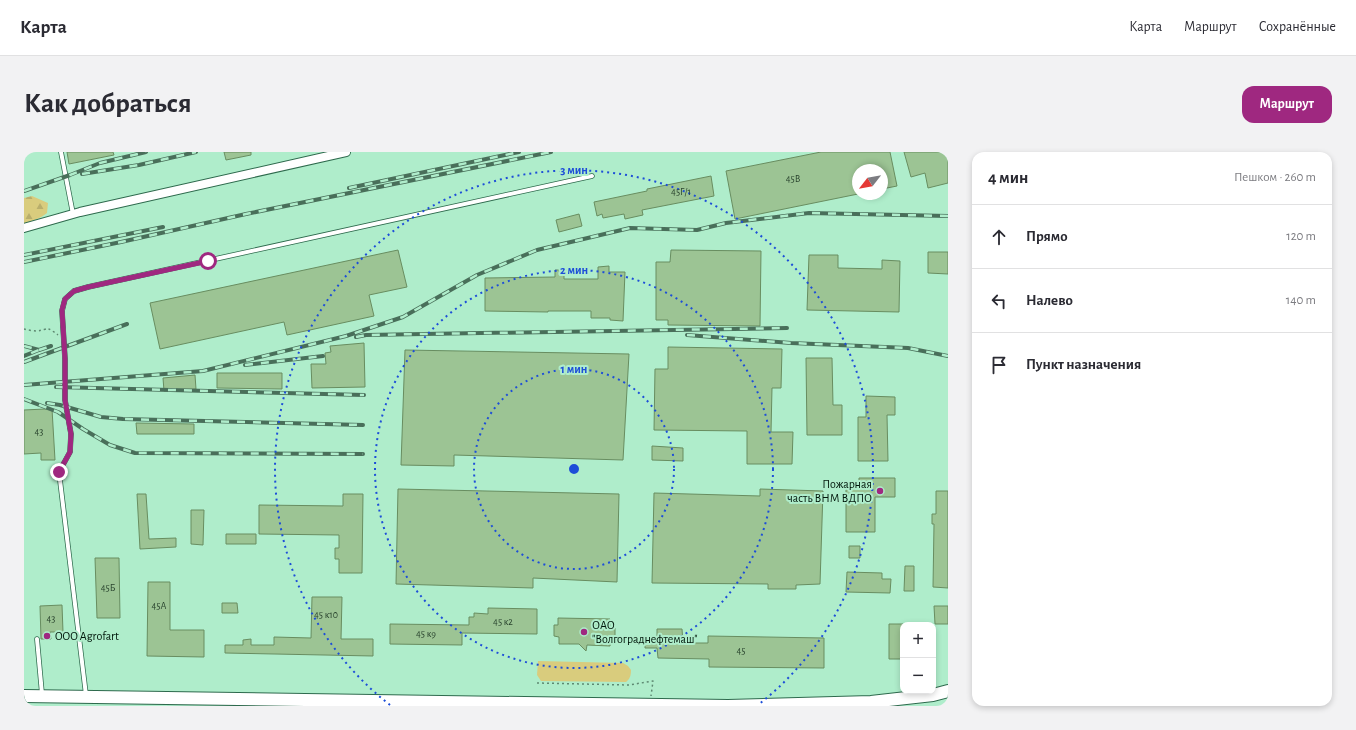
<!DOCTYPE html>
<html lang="ru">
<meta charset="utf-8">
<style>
:root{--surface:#fff;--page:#f2f2f3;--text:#2b2b33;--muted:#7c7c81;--line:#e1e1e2;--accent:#9f2880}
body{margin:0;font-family:"Alegreya Sans",sans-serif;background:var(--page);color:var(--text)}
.controls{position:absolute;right:12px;bottom:12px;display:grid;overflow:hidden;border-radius:8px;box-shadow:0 2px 6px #0003}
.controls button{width:36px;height:36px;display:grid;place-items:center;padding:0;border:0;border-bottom:1px solid var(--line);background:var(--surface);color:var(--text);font:20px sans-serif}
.compass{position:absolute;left:828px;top:12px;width:36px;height:36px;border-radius:50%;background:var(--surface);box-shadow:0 2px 6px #0003;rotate:239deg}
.stop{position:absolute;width:12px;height:12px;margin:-9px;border:3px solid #9f2880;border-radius:50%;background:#fff}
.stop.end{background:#9f2880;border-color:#fff;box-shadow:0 1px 4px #0008}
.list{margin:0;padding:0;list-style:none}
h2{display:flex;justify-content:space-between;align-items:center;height:52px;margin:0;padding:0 16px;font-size:17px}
h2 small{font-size:13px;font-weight:400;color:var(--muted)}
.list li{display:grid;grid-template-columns:26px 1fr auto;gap:12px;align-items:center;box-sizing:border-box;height:64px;padding:0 16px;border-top:1px solid var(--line)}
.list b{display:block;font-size:15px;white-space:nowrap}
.list em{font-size:13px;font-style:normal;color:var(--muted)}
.icon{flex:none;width:22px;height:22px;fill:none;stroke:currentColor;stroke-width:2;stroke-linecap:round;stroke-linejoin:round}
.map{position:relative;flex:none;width:924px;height:554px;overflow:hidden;border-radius:12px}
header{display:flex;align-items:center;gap:24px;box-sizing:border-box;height:56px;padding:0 20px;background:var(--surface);border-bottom:1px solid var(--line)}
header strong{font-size:19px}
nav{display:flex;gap:22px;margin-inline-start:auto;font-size:14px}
.intro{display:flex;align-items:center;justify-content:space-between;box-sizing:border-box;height:96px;padding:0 24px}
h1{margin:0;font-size:28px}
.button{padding:10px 18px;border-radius:12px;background:var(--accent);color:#fff;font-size:14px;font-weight:700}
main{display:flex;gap:24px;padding:0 24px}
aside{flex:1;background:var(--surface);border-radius:12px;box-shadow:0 2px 6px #0003}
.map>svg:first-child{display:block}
</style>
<header>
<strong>Карта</strong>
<nav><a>Карта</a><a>Маршрут</a><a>Сохранённые</a></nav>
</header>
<div class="intro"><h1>Как добраться</h1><a class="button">Маршрут</a></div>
<main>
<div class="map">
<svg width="924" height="554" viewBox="0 0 924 554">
<defs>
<pattern id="forest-firs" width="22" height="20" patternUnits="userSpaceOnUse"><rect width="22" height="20" fill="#d9cc7d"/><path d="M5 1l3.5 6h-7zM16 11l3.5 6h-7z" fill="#b8ae6b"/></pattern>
</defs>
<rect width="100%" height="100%" fill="#afedcb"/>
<path fill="#d9cc7d" d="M514 509 599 511 604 514 607 518C607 523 606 527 602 530L517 529 513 523Z"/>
<path fill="url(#forest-firs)" d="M8 44 24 51 23 61C17 66 8 69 0 72V46Z"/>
<path fill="#9cc494" stroke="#688d60" d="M43 0H89L90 3 45 12Z
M200 0H227V3L202 8Z
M797 0H866L873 34 858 37V18H834V42L711 67 702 19Z
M880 0H924V31L904 36 901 21 887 25Z
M687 24 690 44 618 58 619 63 601 67 600 62 579 66 578 62 573 64 570 50 623 39V37Z
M555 62 558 74 535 80 532 68Z
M374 98 383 135 345 143 350 164 263 183 260 170 136 197 126 151Z
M647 98 737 99 736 174 644 173V168H632V110H646Z
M904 100H924V122L904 121Z
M785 103H814V116L858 117V108L876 109 875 160 783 158Z
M585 114V120H601L599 169 586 168V166H567V159H524V160L461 159V126L531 125V118H540V127H574V115Z
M340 191 341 235 288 236 287 212H302L301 201 307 200 306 194Z
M644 195 758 197 757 236H748L747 280H769L768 312H723V279L630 278 631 217H644Z
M381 198 605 202 599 308 430 303V314L377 313Z
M782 206H808L809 253H818V283H783Z
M193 221H258V237L193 236Z
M171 223 172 237 140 239 139 226Z
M842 244 871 245V263H863L864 309H834V265H842Z
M21 257H28L31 308H17V301L0 302V258Z
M112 271 170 272V282H113Z
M628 294 659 296V309L628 308Z
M835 326H871V345H851V380H822V335H835Z
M374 337 595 342 593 430 509 426V436L372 432Z
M736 337 799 339 796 432 772 433V437H744V432L628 431 630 341 736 344Z
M912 339H924V436L909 435 910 372H908V362H912Z
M113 342H122L125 387 152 386V395L116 397Z
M319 342H339L338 421H315V407H311V396H315V383L235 382V353L319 354Z
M167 358H180L179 393 167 392Z
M202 382H232V392H202Z
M825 394H836V406H825Z
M71 406H95L96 466H73Z
M881 414H890V439H880Z
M823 420 858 421V427H867L866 441 822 440Z
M124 430H146V478H180V505L123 504Z
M288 445H318L317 487H349V504L201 501V493H219V488L227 487V493H250V485L287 486Z
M198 451H213L214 461H198Z
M38 453 39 480H26L27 487H17L16 454Z
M910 454H924V472H911Z
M464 456 513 457V482L438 481V493L366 492V472L445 473V465H450V461L464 462Z
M534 466 586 467V476H591V487H587L586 494 563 493 562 499 555 492H535V485L530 484V473H534Z
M865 472H879V507H865Z
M633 477H658L659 491H684V484L800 486V516L685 515V507L634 506 633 496H621V487L633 486Z"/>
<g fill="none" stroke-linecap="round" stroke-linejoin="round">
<g stroke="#2e6a4d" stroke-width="5.5">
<path id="lane" d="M37 0 49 62
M13 487 18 542
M62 543 35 320 46 300 47 282 41 248V207L38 159 41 147 50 139 64 135 568 24"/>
</g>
<g stroke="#2e6a4d" stroke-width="10">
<path id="street" d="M0 76 56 60 322 0"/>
</g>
<g stroke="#2e6a4d" stroke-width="14">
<path id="primary" d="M0 544 704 554 847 550 909 543 924 539"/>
</g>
<path stroke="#5d8871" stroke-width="1.5" stroke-dasharray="2 3" stroke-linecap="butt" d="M0 177C4 178 9 179 13 179 26 177 22 174 34 183
M513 531 605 533 629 529 627 544"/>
<use href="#lane" stroke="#fff" stroke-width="4"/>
<use href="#street" stroke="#fff" stroke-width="8"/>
<use href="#primary" stroke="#fff" stroke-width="12"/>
<g stroke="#496f5a" stroke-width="4">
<path id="rail" d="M58 22 115 13 172 0
M325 36 495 0
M0 39 46 23 76 11 122 0
M0 103 139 75
M0 110 97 90 222 62 527 0
M663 183 767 191 884 196 924 204
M332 185 342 183 763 176
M0 194 15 198 0 204
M15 198 27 194
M0 210 103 172
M221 213 299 204
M0 233 179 219 322 184 379 165 453 123 513 98 606 76 673 78 702 71 785 61 924 64
M32 235 340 243
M0 247 34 260 59 277 86 293 111 301 339 302
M23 251 36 253 77 265 99 267 339 273"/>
</g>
<use href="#rail" stroke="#afedcb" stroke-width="2.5" stroke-dasharray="8" stroke-linecap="butt"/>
</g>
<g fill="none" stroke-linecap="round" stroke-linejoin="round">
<path stroke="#9f2880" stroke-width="5" d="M35 320 46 300 47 282 41 248V207L38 158 41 147 50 139 64 135 184 109"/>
</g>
<g fill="none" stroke="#1d4ed8" stroke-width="2" stroke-dasharray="2 4">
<circle cx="550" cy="317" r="100"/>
<circle cx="550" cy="317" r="199"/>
<path d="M366 553A299 299 0 1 1 734 553"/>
</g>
<g fill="#9f2880" stroke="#afedcb" stroke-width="1.5">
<circle cx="856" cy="339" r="4"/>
<circle cx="560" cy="480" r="4"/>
<circle cx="23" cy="484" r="4"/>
</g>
<g text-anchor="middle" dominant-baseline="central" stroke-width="4" stroke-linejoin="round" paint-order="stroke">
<g font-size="10" fill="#28422d">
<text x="769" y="27">45В</text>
<text x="657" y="40">45Г/1</text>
<text x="15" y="280">43</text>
<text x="84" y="436">45Б</text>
<text x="135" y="454">45А</text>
<text x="302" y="463">45 к10</text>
<text x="27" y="467">43</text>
<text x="479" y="470">45 к2</text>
<text x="402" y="482">45 к9</text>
<text x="717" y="499">45</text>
</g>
<g font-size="12" fill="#01170b" stroke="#afedcb" text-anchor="start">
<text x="848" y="332" text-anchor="end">Пожарная<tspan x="848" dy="14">часть ВНМ ВДПО</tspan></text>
<text x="568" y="473">ОАО<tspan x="568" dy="14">"Волгограднефтемаш"</tspan></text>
<text x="31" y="484">OOO Agrofart</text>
</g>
</g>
<circle cx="550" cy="317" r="6" fill="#1d4ed8" stroke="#afedcb" stroke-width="2"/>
<g font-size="12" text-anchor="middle" font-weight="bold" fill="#1d4ed8" stroke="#afedcb" stroke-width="4" stroke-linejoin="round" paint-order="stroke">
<text x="550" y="22">3 мин</text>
<text x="550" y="122">2 мин</text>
<text x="550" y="221">1 мин</text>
</g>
</svg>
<div class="controls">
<button>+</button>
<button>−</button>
</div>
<svg class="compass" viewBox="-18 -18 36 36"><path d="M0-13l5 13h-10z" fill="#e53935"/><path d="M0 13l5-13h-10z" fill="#7c7c81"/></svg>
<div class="stop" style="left:184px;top:109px"></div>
<div class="stop end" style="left:35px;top:320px"></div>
</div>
<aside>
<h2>4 мин<small>Пешком · 260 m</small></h2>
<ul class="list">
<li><svg class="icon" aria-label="ahead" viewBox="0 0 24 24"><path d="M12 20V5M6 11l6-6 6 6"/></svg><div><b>Прямо</b></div><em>120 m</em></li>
<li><svg class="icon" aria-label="left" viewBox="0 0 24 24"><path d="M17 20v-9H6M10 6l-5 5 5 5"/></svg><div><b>Налево</b></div><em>140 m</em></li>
<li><svg class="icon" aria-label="arrive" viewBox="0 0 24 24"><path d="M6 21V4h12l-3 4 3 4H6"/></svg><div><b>Пункт назначения</b></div></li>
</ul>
</aside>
</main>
